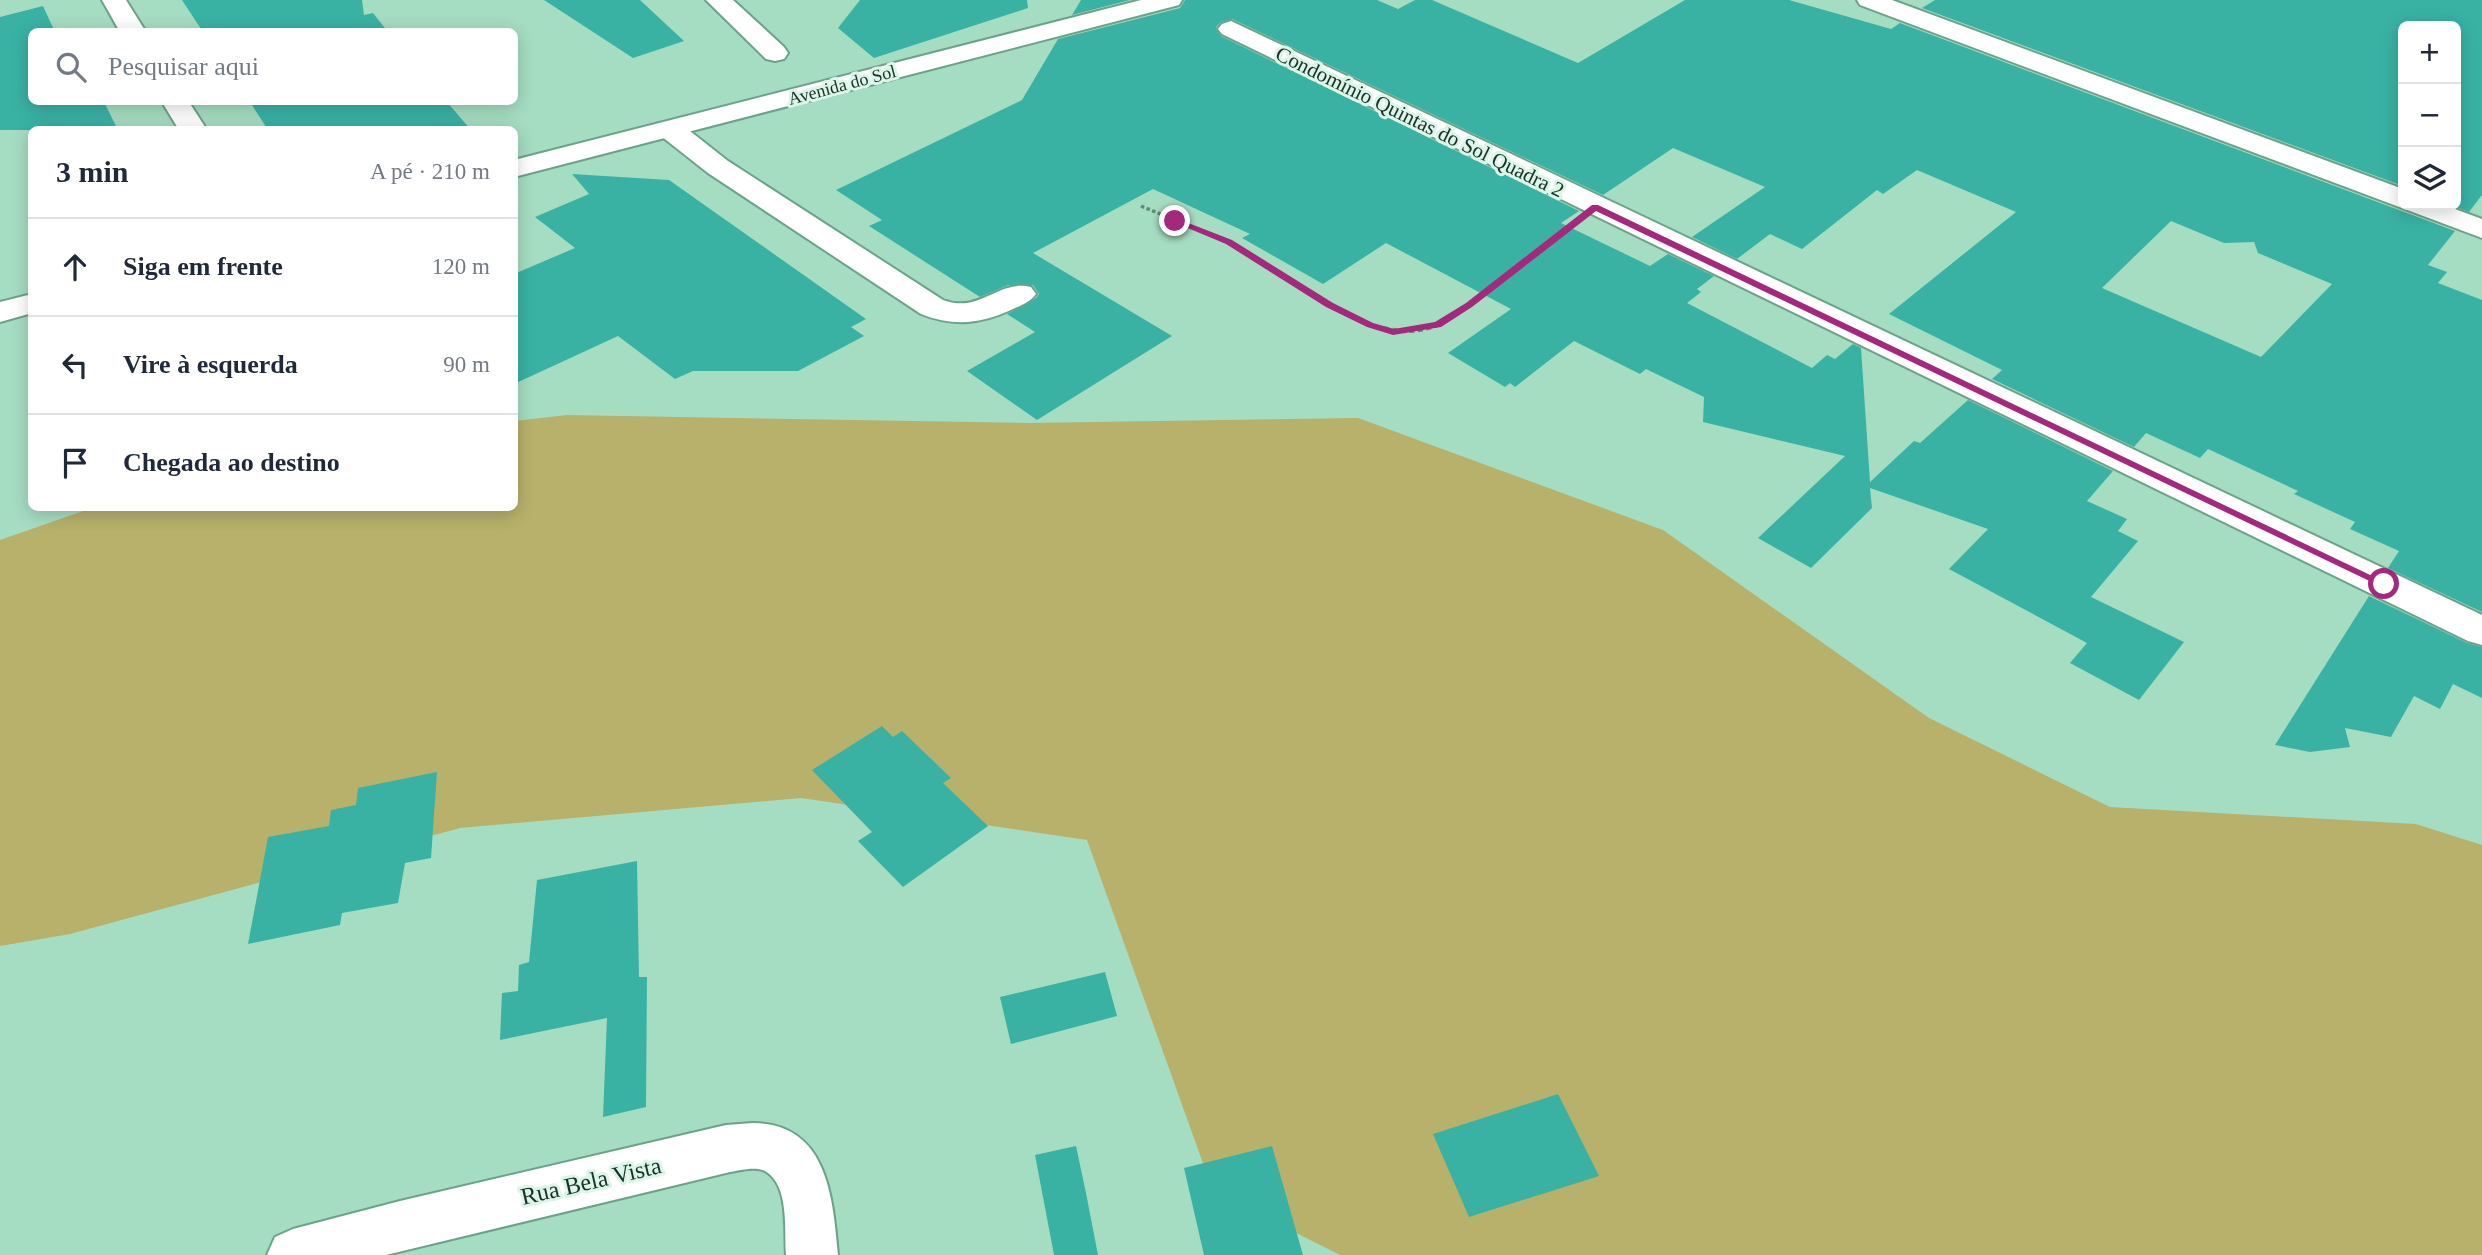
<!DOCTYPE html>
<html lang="pt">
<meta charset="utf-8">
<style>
:root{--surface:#fff;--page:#f6f6f7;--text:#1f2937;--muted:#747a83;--line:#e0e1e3}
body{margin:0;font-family:Georgia,serif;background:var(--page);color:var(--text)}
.controls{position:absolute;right:21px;top:21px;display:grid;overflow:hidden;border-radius:10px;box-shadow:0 4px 18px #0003}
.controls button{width:63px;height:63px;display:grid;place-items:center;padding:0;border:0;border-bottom:2px solid var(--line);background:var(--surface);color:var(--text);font:35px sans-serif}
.stop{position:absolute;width:21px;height:21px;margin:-16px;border:5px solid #a4287c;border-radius:50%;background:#fff}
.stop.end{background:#a4287c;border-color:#fff;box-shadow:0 2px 7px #0008}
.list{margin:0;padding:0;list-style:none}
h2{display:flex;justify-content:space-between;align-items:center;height:91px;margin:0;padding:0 28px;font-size:30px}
h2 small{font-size:23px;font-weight:400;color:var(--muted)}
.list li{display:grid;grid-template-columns:46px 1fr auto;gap:21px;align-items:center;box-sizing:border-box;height:98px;padding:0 28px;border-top:2px solid var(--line)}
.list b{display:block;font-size:26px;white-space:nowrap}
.list em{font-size:23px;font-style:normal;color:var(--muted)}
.icon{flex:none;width:38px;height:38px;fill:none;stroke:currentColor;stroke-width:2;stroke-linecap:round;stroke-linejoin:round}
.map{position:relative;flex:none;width:2482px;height:1255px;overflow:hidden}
.search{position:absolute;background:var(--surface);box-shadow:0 4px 18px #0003;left:28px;top:28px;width:490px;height:77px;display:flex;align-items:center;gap:18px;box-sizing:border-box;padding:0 24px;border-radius:10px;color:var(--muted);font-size:26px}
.panel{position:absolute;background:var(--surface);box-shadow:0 4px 18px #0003;left:28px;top:126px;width:490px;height:385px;border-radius:10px}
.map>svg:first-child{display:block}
</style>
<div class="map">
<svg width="2482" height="1255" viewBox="0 0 2482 1255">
<rect width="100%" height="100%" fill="#a5ddc2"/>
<path fill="#b7b16b" d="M567 415 1029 423 1358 418 1663 530 1929 718 2110 807 2416 824 2482 845V1255H1340L1213 1191 1087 840 801 798 460 828 70 934 0 946V540L92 508H514L515 421Z"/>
<path fill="#39b2a4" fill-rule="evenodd" d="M182 0H362L364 15 373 13 388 32H203Z
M544 0H640L684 41 633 58Z
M860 0H1027L1028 8 874 58 838 28Z
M1081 0H1130L1072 15Z
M1185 0H1377L1398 9 1415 0H1432L1578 63 1685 0H1789L1891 29 1900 23 2455 231 2428 265 2447 272 2438 283 2482 300V612L2388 568 2399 551 2350 529 2355 522 2294 494 2298 491 2208 449 2200 458 2146 433 2134 447 1992 379 2002 370 1889 314 2016 212 1917 170 1883 194 1877 190 1802 249 1770 234 1737 259 1692 237 1765 187 1673 148 1603 195 1232 19 1221 22 1216 27 1221 36 1579 211 1561 223 1650 266 1668 254 1714 276 1697 289 1701 292 1687 303 1812 368 1827 355 1835 359 1853 344 1861 348 1870 482 1914 441 1920 443 1968 400 2113 471 2087 501 2127 519 2118 531 2138 541 2091 597 2184 642 2139 700 2070 663 2087 643 1949 569 1988 529 1870 488 1872 508 1811 568 1758 538 1845 456 1703 422 1704 397 1646 369 1640 374 1574 341 1515 387 1510 383 1505 387 1448 353 1511 309 1386 243 1323 284 1242 238 1250 234 1153 189 1033 253 1172 336 1037 420 967 371 1035 332 1007 314 1036 298 1039 294 1033 285H1008L980 297 869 226 882 220 836 190 1022 100 1058 39 1180 8ZM2171 221 2224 243 2254 242 2258 253 2332 284 2261 357 2102 288Z
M1935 0H2482V195L2469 212 2451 205H2456V26H2403V186L1922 8Z
M43 6 55 32H32V102H104L118 130H0V17Z
M250 102H447L471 130H268Z
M572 174 669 180 866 319 851 327 864 336 798 371H693L675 379 618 336 514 384V274L575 248 535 217 589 194Z
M2369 596 2467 643 2482 647V698L2453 684 2440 709 2414 696 2391 737 2345 728 2350 747 2310 752 2275 745Z
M882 726 893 737 902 731 951 778 943 783 988 826 903 887 858 841 872 832 812 770Z
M437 772 431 858 405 863 398 903 342 913 340 925 248 944 268 837 329 826 331 810 356 805 358 788Z
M637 861 639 977H647L646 1107 603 1117 607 1018 500 1040 502 993 518 991 519 965 529 962 537 880Z
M1105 972 1117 1016 1011 1044 1000 997Z
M1558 1094 1599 1176 1469 1217 1433 1134Z
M1076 1146 1086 1193 1098 1255H1054L1035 1155Z
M1272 1146 1303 1255H1204L1184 1168Z"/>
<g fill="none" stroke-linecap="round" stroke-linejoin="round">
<g stroke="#6da28a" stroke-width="4">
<path id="minor" d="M102 0H126L146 32H120Z
M706 0H733L784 47 788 53 784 59 775 61 766 59Z
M1857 0H1892L2403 189V205H2444L2482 219V238L1860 5Z
M1231 21 2482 615V645L2468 641 1222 34 1218 29 1222 24Z
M162 102H189L207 130H179Z
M671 122 681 124 728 161 943 300C980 314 998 279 1031 287L1036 294C1030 302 1022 305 1013 309 981 324 954 327 921 314L708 173 661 136 657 130 661 124Z
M753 1123C828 1123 833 1199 838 1255H786C784 1231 790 1185 765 1171 755 1166 737 1171 726 1173L386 1255H267L275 1237 293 1229 400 1201 726 1125Z"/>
</g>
<g stroke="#6da28a" stroke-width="4">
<path id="tertiary" d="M1141 0H1182L1179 5 514 177V160Z
M32 294V313L0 322V302Z"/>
</g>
<path stroke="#628977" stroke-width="3.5" stroke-dasharray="3.5 2.5" stroke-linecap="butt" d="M1141 206 1229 242 1330 305 1363 322
M1443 322 1469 305 1561 233"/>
<path stroke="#628977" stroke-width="4.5" stroke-dasharray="5 3.5" stroke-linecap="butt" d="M1360 320C1385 333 1421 336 1446 320"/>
<use href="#minor" fill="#fff" fill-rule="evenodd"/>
<use href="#tertiary" fill="#fff" fill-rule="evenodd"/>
</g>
<path fill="#a4287c" d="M1592 205H1598L2389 584 2384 588 2380 586 1596 211 1472 307 1441 327 1393 335 1367 327 1326 307 1226 244 1171 221 1178 219 1232 240 1333 303 1373 323 1394 329 1435 322 1466 303Z"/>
<g text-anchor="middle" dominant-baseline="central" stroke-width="6" stroke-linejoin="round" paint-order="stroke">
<g font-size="18" fill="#1a3027" stroke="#dbf6e9">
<text transform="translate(842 85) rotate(-15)">Avenida do Sol</text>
</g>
<g font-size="21" fill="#1a3027" stroke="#dbf6e9">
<text transform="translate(1420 122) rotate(26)">Condomínio Quintas do Sol Quadra 2</text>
</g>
<g font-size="24" fill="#1a3027" stroke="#dbf6e9">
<text transform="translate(591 1181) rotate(-13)">Rua Bela Vista</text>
</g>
</g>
</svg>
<div class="controls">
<button>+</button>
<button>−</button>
<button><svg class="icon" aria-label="layers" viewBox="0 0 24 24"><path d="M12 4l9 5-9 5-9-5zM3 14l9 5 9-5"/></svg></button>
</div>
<div class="stop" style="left:2384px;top:584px"></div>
<div class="stop end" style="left:1175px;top:221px"></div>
<div class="search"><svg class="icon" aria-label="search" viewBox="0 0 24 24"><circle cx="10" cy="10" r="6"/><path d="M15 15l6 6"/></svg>Pesquisar aqui</div>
<section class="panel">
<h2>3 min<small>A pé · 210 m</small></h2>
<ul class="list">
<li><svg class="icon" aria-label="ahead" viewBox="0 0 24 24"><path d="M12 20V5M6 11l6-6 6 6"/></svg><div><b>Siga em frente</b></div><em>120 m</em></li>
<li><svg class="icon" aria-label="left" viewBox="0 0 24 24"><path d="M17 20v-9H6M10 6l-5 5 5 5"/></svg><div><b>Vire à esquerda</b></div><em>90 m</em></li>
<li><svg class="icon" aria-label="arrive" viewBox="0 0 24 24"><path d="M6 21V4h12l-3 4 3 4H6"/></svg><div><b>Chegada ao destino</b></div></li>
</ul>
</section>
</div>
